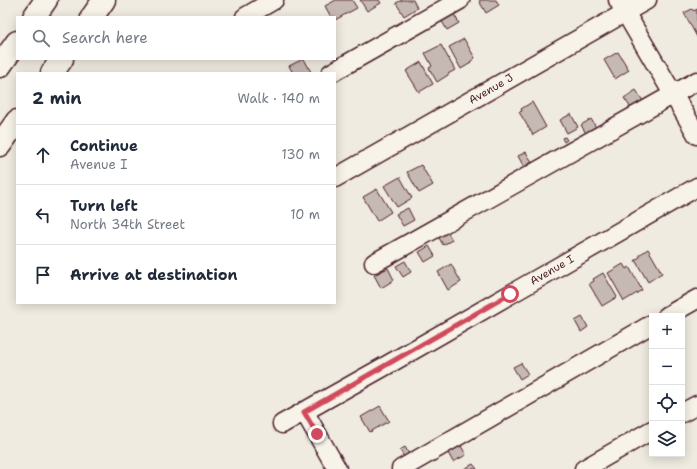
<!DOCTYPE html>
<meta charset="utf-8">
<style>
:root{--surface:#fff;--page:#f2f2f3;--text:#1f2937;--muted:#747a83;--line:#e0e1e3}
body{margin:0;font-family:"Shantell Sans",sans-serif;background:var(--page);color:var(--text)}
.controls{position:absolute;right:12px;bottom:12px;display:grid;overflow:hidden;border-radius:0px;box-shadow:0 2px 10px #0003}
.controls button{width:36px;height:36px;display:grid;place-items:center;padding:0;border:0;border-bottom:1px solid var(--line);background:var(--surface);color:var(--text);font:20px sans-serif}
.stop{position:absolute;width:12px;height:12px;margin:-9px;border:3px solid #d1495b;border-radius:50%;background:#fff}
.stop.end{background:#d1495b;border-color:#fff;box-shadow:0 1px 4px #0008}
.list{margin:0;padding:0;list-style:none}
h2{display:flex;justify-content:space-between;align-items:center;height:52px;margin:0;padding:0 16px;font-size:17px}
h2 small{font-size:13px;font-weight:400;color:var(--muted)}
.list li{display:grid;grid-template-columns:26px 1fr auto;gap:12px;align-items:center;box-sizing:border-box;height:60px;padding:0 16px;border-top:1px solid var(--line)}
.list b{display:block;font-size:15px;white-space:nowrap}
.list p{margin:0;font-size:13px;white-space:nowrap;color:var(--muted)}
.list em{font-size:13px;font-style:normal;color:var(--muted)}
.icon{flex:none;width:22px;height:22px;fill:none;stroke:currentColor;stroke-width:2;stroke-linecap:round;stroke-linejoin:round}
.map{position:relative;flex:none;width:697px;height:469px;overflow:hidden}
.search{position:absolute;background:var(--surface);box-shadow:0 2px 10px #0003;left:16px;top:16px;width:320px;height:44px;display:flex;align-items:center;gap:10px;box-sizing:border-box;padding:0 14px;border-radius:0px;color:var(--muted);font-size:15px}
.panel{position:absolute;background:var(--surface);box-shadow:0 2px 10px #0003;left:16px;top:72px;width:320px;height:232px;border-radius:0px}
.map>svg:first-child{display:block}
</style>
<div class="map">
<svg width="697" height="469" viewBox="0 0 697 469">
<rect width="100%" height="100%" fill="#f0ebe0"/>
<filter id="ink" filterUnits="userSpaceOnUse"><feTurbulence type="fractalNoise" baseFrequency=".025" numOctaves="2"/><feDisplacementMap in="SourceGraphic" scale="8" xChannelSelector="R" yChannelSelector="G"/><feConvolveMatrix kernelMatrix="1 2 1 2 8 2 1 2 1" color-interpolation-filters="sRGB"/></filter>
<g filter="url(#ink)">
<path fill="#c6b8b3" stroke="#4a1f2b" d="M336 0H352L357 8 335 20V17H331L325 6Z
M360 0H379L381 3 367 11Z
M402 0H413L417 8 404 16 396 3Z
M481 0H496L499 5 486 13 479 1Z
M692 9 694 11 697 9V37L684 13Z
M452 11 459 23 447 30 440 18Z
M464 39 475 58 470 62 471 63 461 69 449 47Z
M441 45 455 70 448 74V75L437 82 429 68 432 66 425 53Z
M618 52 629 70 615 79 604 60Z
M303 59H304L311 72 308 73H293L289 66Z
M421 62 433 84 419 92 406 71Z
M636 90 643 101 631 108 624 98Z
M532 102 546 127 533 135 519 112 522 111 521 109Z
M571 114 578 127 567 133 560 120Z
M591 119 597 129 587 135 581 125Z
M565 137 567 140 564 142 562 138Z
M526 152 532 162 524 167 518 156Z
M421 165 433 185 419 193 407 172Z
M400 177 412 198 397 207 384 186Z
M377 189 391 212 377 221 363 197Z
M408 208 414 220 403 226 396 214Z
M446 229 452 240 443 245 437 234Z
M429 246 435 256 425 262 419 252Z
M648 249 662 273 648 282 635 260 640 257 639 255Z
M405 261 411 272 403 277 396 266Z
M451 264 461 282 448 290 438 272Z
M623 264 626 269 629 267 642 290 624 301 608 273Z
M388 268 394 280 381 288 374 275Z
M603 273 617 297 602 306 589 284 594 281 593 279Z
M582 317 588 327 581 332 575 321Z
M521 363 528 374 520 379 513 367Z
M380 406 389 421 370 432 361 417Z
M459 442 466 455 453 462 446 449Z
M405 447 409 454 404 457 400 450Z
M473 464 477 469H464Z"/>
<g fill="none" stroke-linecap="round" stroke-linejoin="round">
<g stroke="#4a1f2b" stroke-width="21">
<path id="minor" d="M618 0 697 135
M245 17 274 0
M331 73 460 0
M335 178 647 0
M374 263 697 81
M667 316 697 299
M304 411 337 469
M682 413 697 405
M282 424 396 360 697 187
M401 469 652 324
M584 469 652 430"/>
</g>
<g stroke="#4a1f2b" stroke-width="25">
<path id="highway" d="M34 17 46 0
M92 17 104 0
M0 66 17 42
M52 73 62 59
M0 145 17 121"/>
</g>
<use href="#minor" stroke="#f7f3e8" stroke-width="18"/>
<use href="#highway" stroke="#f7f3e8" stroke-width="22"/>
</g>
</g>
<g fill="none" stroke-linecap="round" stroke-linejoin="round" filter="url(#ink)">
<path stroke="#d1495b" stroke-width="5" d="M317 434 304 412 510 294"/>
</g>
<g text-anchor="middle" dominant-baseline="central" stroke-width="4" stroke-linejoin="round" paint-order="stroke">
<g font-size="11" fill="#4a1f2b" stroke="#f7f3e8">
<text transform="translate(491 89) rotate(-30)">Avenue J</text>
<text transform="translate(552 270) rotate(-30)">Avenue I</text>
</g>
</g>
</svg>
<div class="controls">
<button>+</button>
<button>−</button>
<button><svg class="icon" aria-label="locate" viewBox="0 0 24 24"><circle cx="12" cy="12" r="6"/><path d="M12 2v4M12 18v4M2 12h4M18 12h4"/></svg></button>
<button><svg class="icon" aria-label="layers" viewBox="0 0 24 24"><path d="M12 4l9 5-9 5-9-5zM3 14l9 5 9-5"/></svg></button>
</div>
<div class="stop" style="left:510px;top:294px"></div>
<div class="stop end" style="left:317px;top:434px"></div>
<div class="search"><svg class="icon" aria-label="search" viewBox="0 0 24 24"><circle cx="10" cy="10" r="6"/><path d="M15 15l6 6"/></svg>Search here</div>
<section class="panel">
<h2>2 min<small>Walk · 140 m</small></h2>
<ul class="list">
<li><svg class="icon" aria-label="ahead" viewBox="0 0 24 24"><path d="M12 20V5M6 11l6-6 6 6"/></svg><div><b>Continue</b><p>Avenue I</p></div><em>130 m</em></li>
<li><svg class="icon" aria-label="left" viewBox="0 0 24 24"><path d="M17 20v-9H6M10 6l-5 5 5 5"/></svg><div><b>Turn left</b><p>North 34th Street</p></div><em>10 m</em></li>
<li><svg class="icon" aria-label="arrive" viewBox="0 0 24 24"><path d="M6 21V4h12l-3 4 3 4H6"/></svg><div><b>Arrive at destination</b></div></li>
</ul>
</section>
</div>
